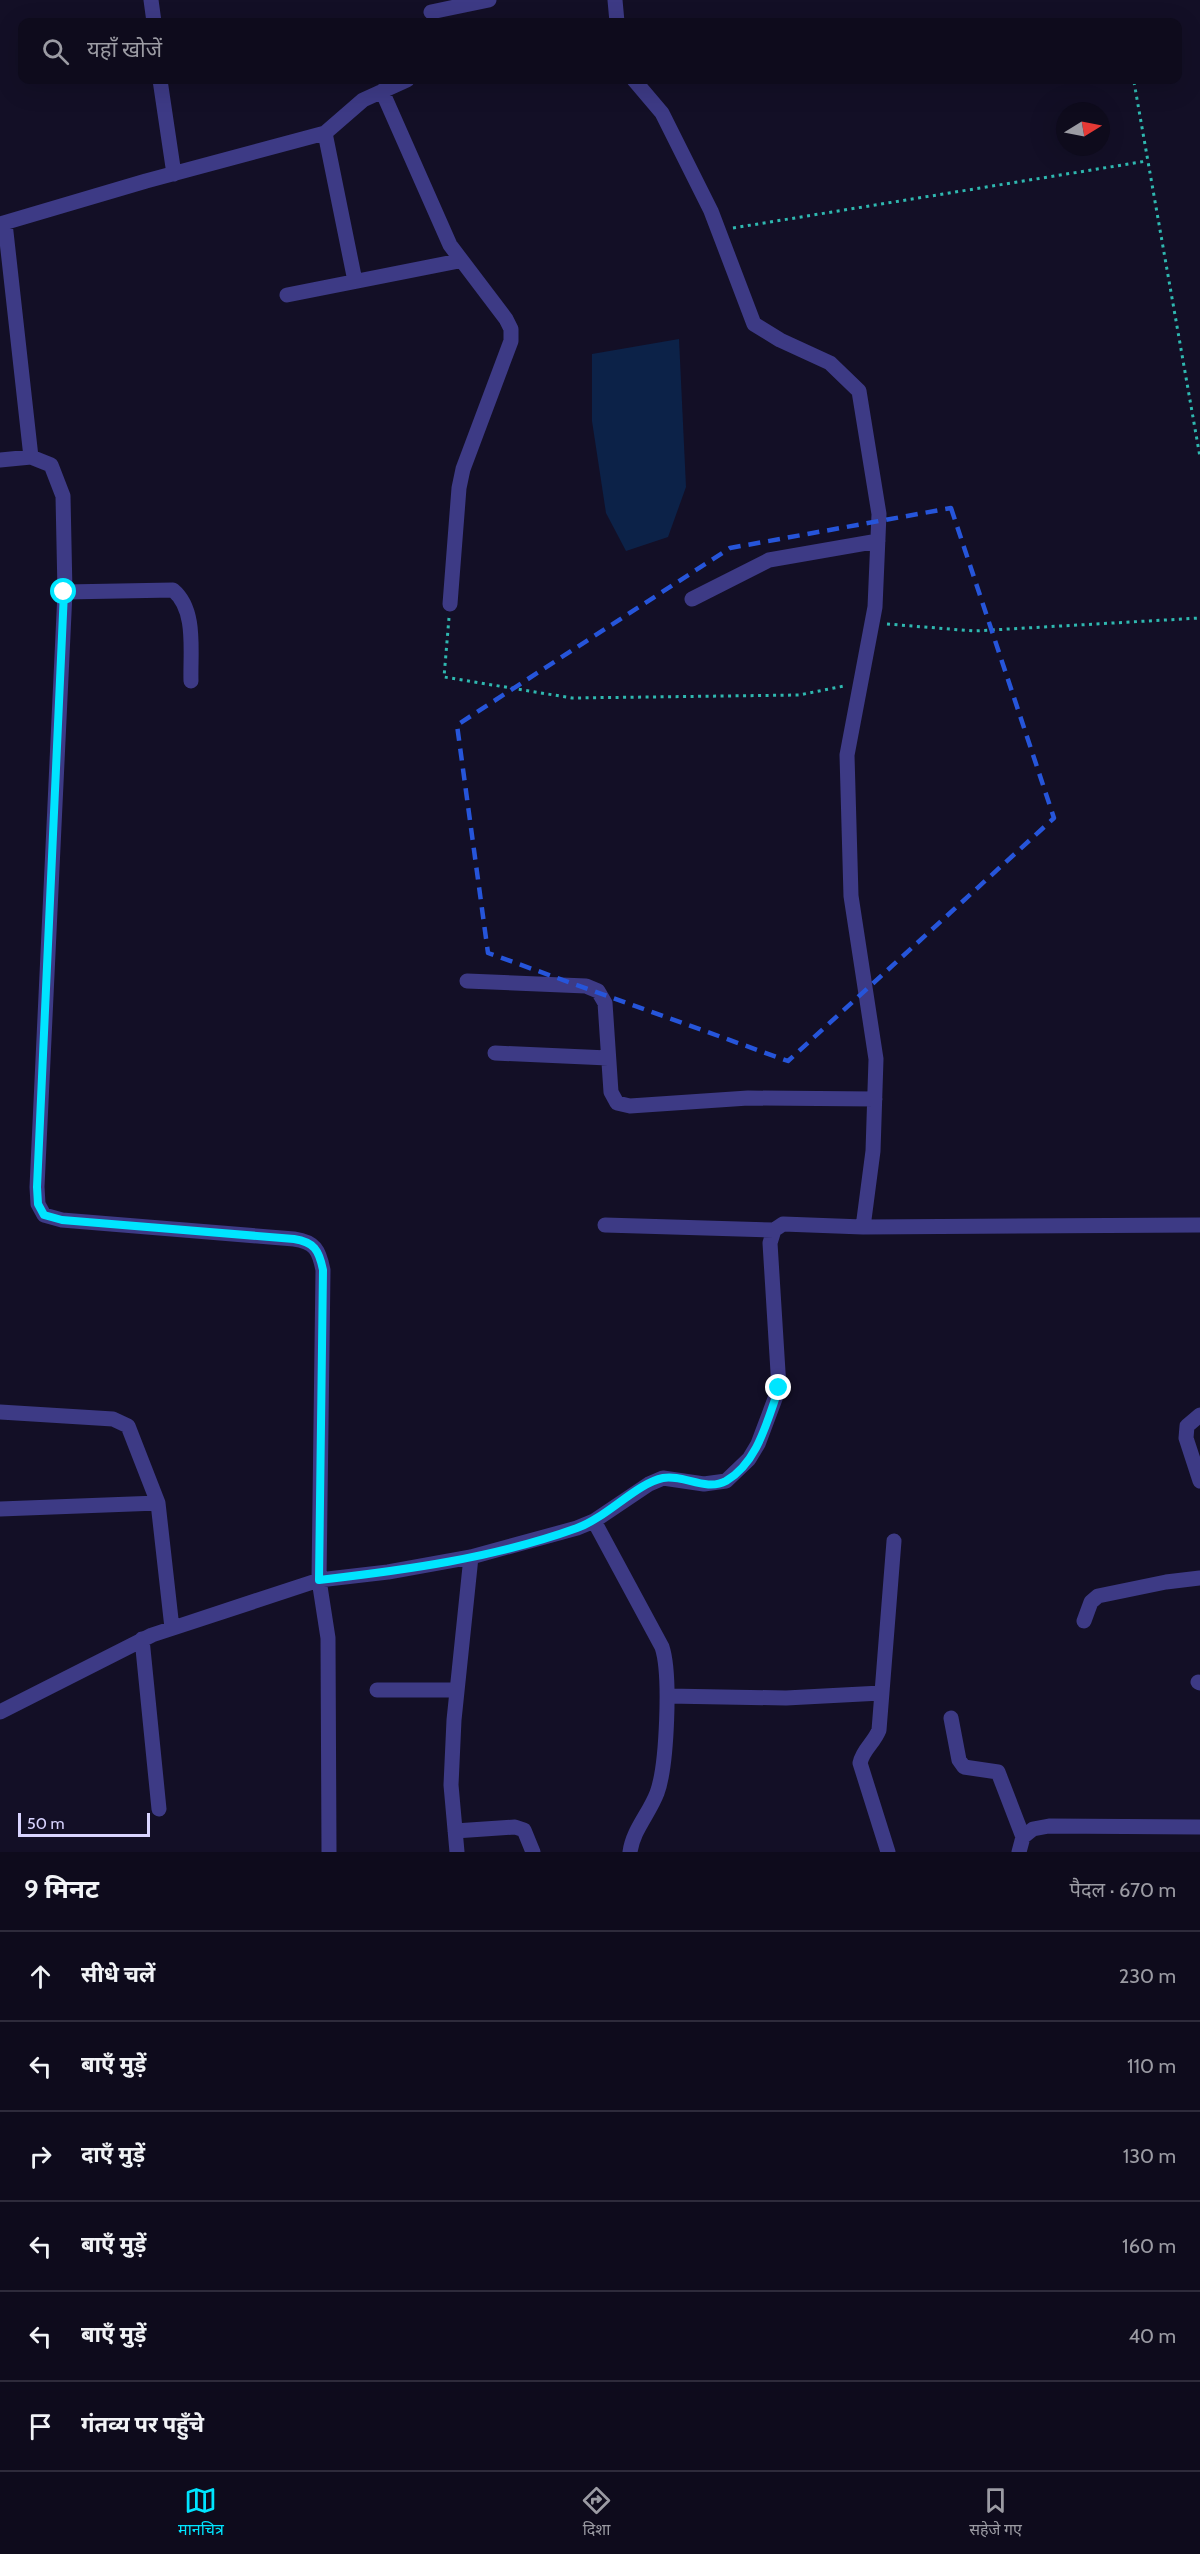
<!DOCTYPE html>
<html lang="hi">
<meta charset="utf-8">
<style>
:root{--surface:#0e0b1c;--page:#1c1929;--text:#f1f3f6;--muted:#9b9ba3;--line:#2e2b3b;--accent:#00e5ff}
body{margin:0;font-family:Cabin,"Noto Sans Devanagari",sans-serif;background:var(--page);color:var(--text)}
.compass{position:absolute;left:1056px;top:102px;width:54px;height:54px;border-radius:50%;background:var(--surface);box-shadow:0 6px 24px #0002;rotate:80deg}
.scale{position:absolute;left:18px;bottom:15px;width:132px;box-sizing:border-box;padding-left:6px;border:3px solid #d9d4ff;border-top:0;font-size:16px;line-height:21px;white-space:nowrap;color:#d9d4ff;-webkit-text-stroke:4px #130f26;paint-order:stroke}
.stop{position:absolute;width:18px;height:18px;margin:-14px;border:4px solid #00e5ff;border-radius:50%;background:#fff}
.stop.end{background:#00e5ff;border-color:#fff;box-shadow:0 2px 6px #0008}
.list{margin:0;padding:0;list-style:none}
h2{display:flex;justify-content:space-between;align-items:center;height:78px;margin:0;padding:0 24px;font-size:26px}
h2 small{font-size:20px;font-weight:400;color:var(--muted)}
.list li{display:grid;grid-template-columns:39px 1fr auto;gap:18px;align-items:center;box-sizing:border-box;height:90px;padding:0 24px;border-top:2px solid var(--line)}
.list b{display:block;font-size:22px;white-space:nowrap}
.list em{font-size:20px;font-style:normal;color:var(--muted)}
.icon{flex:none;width:33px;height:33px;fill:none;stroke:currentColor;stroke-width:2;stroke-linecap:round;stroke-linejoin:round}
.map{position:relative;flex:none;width:1200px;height:1852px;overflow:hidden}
.search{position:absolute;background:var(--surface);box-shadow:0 6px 24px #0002;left:18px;right:18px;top:18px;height:66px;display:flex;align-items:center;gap:15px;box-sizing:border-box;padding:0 21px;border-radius:12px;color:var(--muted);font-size:22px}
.sheet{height:618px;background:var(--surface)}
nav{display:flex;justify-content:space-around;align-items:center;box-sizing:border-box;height:84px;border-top:2px solid var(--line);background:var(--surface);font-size:16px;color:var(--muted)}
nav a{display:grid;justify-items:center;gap:3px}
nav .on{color:var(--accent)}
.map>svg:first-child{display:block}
</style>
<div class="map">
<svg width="1200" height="1852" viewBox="0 0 1200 1852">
<rect width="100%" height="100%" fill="#130f26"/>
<path fill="#0c2248" d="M679 339 686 487 668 537 626 551 606 513 592 421V354Z"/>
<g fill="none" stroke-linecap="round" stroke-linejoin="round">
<path stroke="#2fb8b0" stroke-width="3" stroke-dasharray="3 4.5" stroke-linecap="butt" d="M1134 82 1200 457
M733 228 1147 161
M449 618 444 677 572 698 799 695 844 686
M887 624 974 631 1200 618"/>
<path stroke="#3d3a85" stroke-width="15" d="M151 0 154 22
M615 0 617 22
M431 12 489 0
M160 80 174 174
M634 80 662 113 711 211 754 324 780 340 830 363 859 391 879 514 875 607 847 755 851 896 876 1059 873 1151 863 1227
M382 91 450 245 506 319 511 329V341L463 469 459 488 450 604
M325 133 355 281
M5 223 31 457
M0 224 146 181 325 133 363 100 407 80
M287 295 459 261
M0 460 31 457 51 465 63 496 65 592 37 1187 38 1204 44 1215 62 1220 294 1239C315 1242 319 1250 323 1270L319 1580 328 1638 329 1852
M65 592 173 590C197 610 190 652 191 681
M692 599 769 560 878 541
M467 981 586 986 598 991 605 1003 611 1092 617 1103 630 1106 748 1098 875 1099
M495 1053 608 1058
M605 1225 774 1230
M0 1412 113 1419 128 1426 158 1503 172 1628
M1200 1415 1187 1426 1186 1438 1200 1481
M0 1509 158 1503
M594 1521 662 1647C671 1674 667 1766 657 1793 649 1814 633 1830 630 1852
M1084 1621 1091 1602 1098 1596 1166 1582 1200 1578
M142 1639 159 1809
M1198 1682 1200 1683
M377 1690H457
M668 1696 786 1698 881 1693
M0 1712 152 1635 319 1580 388 1572 471 1557 577 1528 594 1521 649 1484 663 1478 704 1484 726 1481 749 1459 758 1444 779 1388 770 1243 774 1230 783 1224 863 1227 1200 1225
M951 1718 959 1760 964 1767 998 1772 1023 1837
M455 1831 515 1827 524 1830 533 1852
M457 1852 451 1785 454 1720 471 1557
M888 1852 860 1763C863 1749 874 1743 879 1730L894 1541
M1019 1852 1023 1837 1033 1829 1049 1826 1200 1827"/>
</g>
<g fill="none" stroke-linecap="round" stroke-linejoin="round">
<path stroke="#00e5ff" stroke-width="8" d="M64 592 37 1187 38 1204 44 1215 62 1220 294 1239C314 1242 319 1250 323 1270L319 1580C406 1570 494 1558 577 1528 606 1518 637 1483 663 1478 683 1474 706 1492 726 1481 758 1462 767 1421 779 1388"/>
</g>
<path fill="none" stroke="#2655da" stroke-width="4.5" stroke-dasharray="12 8" stroke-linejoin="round" d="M951 508 1054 818 788 1061 488 953 457 725 730 548Z"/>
</svg>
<svg class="compass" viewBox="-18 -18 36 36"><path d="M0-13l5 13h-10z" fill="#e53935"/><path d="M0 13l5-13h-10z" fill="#9b9ba3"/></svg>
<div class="scale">50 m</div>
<div class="stop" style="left:64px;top:592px"></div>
<div class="stop end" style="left:779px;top:1388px"></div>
<div class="search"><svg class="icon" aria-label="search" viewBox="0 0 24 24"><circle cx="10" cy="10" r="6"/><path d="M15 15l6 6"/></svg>यहाँ खोजें</div>
</div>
<section class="sheet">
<h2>9 मिनट<small>पैदल · 670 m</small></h2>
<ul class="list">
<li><svg class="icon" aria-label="ahead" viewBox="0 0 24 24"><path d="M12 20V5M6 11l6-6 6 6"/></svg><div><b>सीधे चलें</b></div><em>230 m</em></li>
<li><svg class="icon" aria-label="left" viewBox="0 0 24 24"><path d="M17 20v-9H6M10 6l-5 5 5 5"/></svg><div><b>बाएँ मुड़ें</b></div><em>110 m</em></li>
<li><svg class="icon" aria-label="right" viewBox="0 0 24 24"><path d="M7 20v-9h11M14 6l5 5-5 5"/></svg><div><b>दाएँ मुड़ें</b></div><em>130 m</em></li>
<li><svg class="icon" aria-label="left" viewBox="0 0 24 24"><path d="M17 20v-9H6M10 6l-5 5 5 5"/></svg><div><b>बाएँ मुड़ें</b></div><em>160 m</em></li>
<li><svg class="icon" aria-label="left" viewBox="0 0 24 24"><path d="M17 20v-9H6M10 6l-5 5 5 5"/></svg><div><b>बाएँ मुड़ें</b></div><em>40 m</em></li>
<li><svg class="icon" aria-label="arrive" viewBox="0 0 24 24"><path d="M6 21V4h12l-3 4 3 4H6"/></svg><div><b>गंतव्य पर पहुँचे</b></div></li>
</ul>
</section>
<nav>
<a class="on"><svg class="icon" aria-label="map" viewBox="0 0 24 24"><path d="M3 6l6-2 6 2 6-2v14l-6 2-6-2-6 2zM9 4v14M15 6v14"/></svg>मानचित्र</a>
<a><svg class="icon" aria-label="directions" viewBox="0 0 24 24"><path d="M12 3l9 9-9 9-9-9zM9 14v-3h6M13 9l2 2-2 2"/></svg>दिशा</a>
<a><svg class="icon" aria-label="saved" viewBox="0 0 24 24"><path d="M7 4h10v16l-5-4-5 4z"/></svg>सहेजे गए</a>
</nav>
